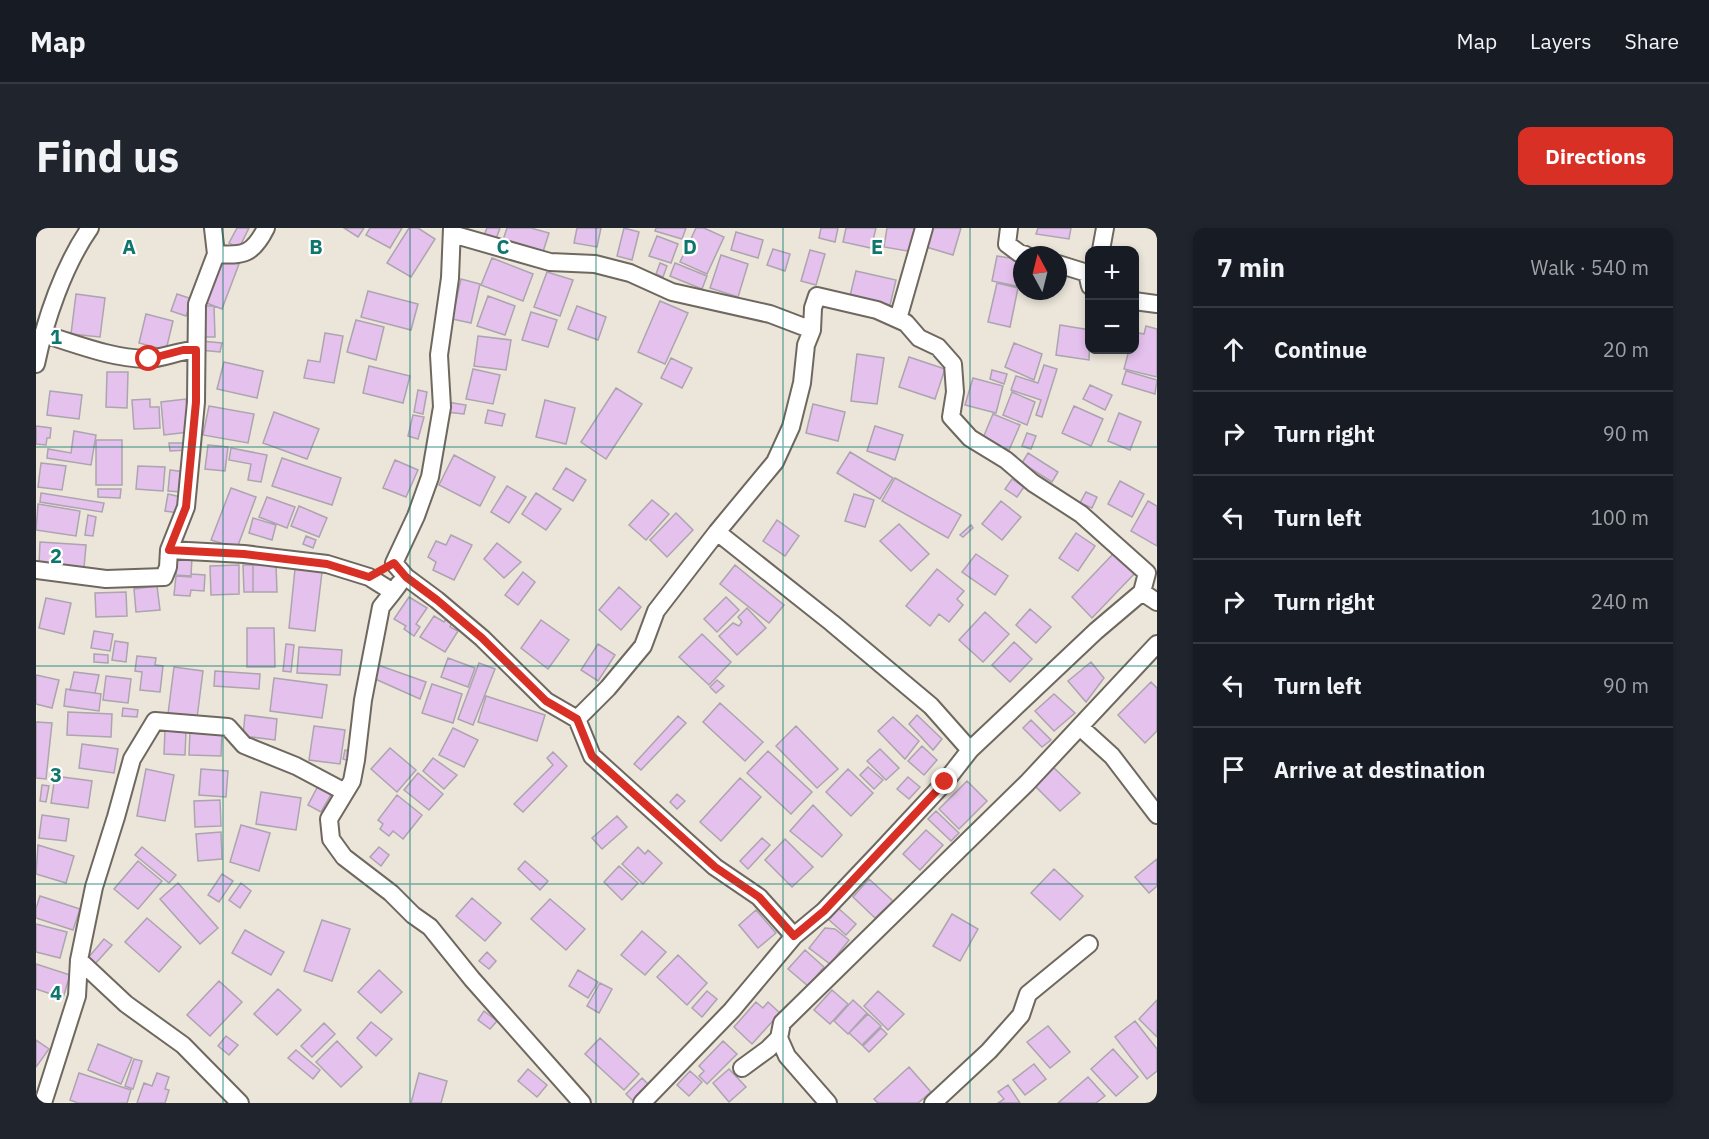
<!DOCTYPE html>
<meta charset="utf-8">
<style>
:root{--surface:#171b24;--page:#20242c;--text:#f1f3f6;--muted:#9ea1a6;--line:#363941;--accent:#d93025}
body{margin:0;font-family:"IBM Plex Sans",sans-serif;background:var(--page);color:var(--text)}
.controls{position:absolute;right:18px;top:18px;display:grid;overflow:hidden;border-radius:12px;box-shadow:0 3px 9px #0003}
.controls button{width:54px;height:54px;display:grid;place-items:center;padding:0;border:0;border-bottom:2px solid var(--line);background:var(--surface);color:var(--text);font:30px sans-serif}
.compass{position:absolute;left:977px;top:18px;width:54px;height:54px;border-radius:50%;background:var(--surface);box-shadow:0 3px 9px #0003;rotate:353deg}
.stop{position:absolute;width:18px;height:18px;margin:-14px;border:4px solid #d93025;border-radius:50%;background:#fff}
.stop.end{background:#d93025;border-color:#fff;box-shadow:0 2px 6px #0008}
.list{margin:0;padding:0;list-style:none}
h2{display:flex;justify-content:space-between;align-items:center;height:78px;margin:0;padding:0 24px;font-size:26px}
h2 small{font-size:20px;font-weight:400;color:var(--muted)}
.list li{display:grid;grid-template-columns:39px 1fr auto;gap:18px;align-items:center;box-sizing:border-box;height:84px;padding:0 24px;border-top:2px solid var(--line)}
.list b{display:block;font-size:22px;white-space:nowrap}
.list em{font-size:20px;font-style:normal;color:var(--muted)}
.icon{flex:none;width:33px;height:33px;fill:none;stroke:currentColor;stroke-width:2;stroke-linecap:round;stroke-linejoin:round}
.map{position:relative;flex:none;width:1121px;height:875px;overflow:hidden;border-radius:12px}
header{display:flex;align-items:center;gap:36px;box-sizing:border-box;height:84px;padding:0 30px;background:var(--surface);border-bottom:2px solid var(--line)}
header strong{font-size:28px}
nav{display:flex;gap:33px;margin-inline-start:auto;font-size:21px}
.intro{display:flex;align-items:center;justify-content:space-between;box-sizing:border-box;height:144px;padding:0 36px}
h1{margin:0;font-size:42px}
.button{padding:15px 27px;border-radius:12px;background:var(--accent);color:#fff;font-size:21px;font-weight:700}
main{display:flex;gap:36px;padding:0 36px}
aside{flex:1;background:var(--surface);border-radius:12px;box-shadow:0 3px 9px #0003}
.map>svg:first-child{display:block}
</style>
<header>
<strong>Map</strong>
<nav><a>Map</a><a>Layers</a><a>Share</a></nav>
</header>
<div class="intro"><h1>Find us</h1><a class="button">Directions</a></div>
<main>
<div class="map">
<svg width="1121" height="875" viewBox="0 0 1121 875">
<rect width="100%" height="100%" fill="#ebe5da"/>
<path fill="#e5c2ed" stroke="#aca4ae" stroke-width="1.5" d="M201 0H213L203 20 193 15Z
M308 0H328L322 9Z
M334 0H366L354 20 330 7Z
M373 0H382L399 11 375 49 351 35Z
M451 0H464L459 14 447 10Z
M471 0H495L513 5 506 27 466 15Z
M541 0H565L561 19 538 15Z
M588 0 603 4 596 32 581 28Z
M620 0H650L646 11 619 3Z
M660 0H668L688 9 671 46 644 34Z
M785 0H802L799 14 783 10Z
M810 0H840L835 20 807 14Z
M851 0H881L877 24 848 19Z
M892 0H925L917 27 887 18Z
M1002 0H1035L1033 11 1000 6Z
M700 4 727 12 722 30 695 22Z
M621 8 642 16 635 35 613 28Z
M737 21 754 26 749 43 731 37Z
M774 22 789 26 780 57 765 53Z
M685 27 712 36 702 69 674 60Z
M961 28 986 32 985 59 956 53Z
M185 29 203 36 186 81 168 74Z
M456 30 497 46 487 73 445 57Z
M624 35 631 38 627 49 620 46Z
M639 35 671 48 666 61 634 48Z
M820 43 860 52 854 77 814 68Z
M511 44 537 52 524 88 498 79Z
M425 51 444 56 435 95 416 91Z
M961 55 982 60 974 99 952 94Z
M332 63 382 76 375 102 325 89Z
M40 66 69 70 64 109 35 106Z
M141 66 156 71 150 88 135 83Z
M452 68 479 78 469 107 441 98Z
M624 73 652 85 629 136 602 124Z
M166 78H178L179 109H167Z
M541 78 570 89 562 112 532 101Z
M495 84 521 92 512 119 486 112Z
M110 86 137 93 130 122 103 115Z
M320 92 348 99 340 132 311 124Z
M1024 97 1054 102 1053 132 1020 127Z
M1110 98 1121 101V149L1088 141 1093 122H1098V104L1108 106Z
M289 105 307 108 298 155 268 150 272 132 284 134Z
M442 108 475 112 470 142 438 138Z
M165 113 186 115 184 124 164 122Z
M978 115 1006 126 998 152 969 139Z
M821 126 848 130 841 176 815 173Z
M873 129 909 141 899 171 863 159Z
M635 130 656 140 646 160 625 150Z
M188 134 227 143 221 170 181 161Z
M1008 137 1021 141 1006 189 1000 187 1005 172 975 162 980 148 1002 155Z
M333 138 374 148 367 175 327 165Z
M437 141 464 147 457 176 430 171Z
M956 142 971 146 968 156 954 151Z
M1090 143 1121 152 1119 166 1086 156Z
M71 144H92L91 180 70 179Z
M937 150 967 158 960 185 929 177Z
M1054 157 1076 167 1069 182 1047 171Z
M580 160 606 176 570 231 545 214Z
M382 162 391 164 387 186 378 184Z
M14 163 46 167 43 191 11 187Z
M976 164 999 174 991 197 967 187Z
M114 171V179H123L124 200 98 201 96 172Z
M150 171 153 204 128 207 125 174Z
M509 172 539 180 530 216 500 209Z
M411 174 430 177 428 186 410 184Z
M777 176 809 184 802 213 770 205Z
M173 178 218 186 212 215 167 207Z
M1038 178 1067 191 1055 218 1026 205Z
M452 182 469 186 466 198 449 195Z
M238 184 283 201 271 231 227 215Z
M1083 185 1105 194 1094 222 1072 213Z
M957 186 984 197 973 222 947 210Z
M377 187 388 189 382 211 372 208Z
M0 198 15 200 14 210H11L10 217 0 216Z
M839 198 867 207 859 232 831 223Z
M38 203 60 207 55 237 11 230 12 221 35 225Z
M991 205 1000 208 995 221 986 218Z
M60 212H86V257H60Z
M133 215H151V222L134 223Z
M172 217 192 219 189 243 169 241Z
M195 220 231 227 225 254 212 252 215 236 193 232Z
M814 224 857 250 844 271 801 245Z
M992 225 1022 244 1016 254 986 235Z
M418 227 459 249 444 278 403 257Z
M246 230 305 250 296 277 236 258Z
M359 232 382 242 370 269 347 260Z
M5 235 30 238 26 262 2 259Z
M102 238 129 239 127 263 100 261Z
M530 240 550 252 537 273 517 261Z
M134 242 150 244 147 264 132 263Z
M859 250 925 287 912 310 846 273Z
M976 251 988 259 981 269 969 261Z
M1084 253 1108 266 1096 289 1072 276Z
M471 258 490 269 473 295 455 284Z
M195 260 220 269 201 320 175 312Z
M62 261H85L84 270 62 269Z
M1050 264 1061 269 1056 280 1044 275Z
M5 265 68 275 66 284 4 274Z
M500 265 525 281 510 302 486 286Z
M132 266 145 269 143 285 129 283Z
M818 266 838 272 829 299 809 293Z
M231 269 259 279 251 300 223 289Z
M616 272 633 286 610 312 593 297Z
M965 273 985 289 966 312 946 296Z
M1112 273 1121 278V318L1095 303Z
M2 276 44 283 40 308 0 302Z
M263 278 291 290 283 309 255 298Z
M640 285 657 302 631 329 614 312Z
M52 287 60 289 57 308 49 307Z
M217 290 240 297 236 312 213 305Z
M741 292 763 308 749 328 727 313Z
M863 296 893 326 875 343 844 313Z
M935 297 937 300 927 309 924 307Z
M1040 305 1059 318 1042 343 1023 330Z
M415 307 436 317 418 352 397 342 400 334 392 329 400 313 410 317Z
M270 308 280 312 277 320 267 316Z
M4 314 50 317 48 340 3 337Z
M461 315 485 334 468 350 448 331Z
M1078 325 1100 344 1056 390 1036 369Z
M940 326 972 348 959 367 926 344Z
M141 328 156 329 155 348 140 347Z
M240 336 241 364H217V337Z
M203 337V366L175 367 174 338Z
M207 337H217V364H208Z
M699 337 748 377 733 395 684 356Z
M259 341 286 344 279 403 253 400Z
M901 341 928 363 921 371 927 377 913 394 903 386 894 398 870 378Z
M487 344 499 354 482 377 469 367Z
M155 346 169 347 168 363 155 362 154 368 138 367 140 348 155 349Z
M121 358 124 382 100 384 98 361Z
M583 359 605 379 585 402 563 382Z
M90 364 91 388 60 389 59 365Z
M373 369 391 380 380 396 384 399 378 408 368 401 370 398 358 391Z
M690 369 703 382 681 404 668 391Z
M10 370 35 375 28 406 3 400Z
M711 380 730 400 701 427 683 408 697 395 703 398 706 394 702 389Z
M994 381 1015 399 1000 415 980 397Z
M949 384 973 406 947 434 923 412Z
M398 388 408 394 410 391 416 395 414 399 422 403 409 424 384 409Z
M505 392 533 412 512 441 485 420Z
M211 400H238L239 439H211Z
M58 403 77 406 74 423 55 420Z
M666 406 695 434 673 457 643 429Z
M79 413 92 415 90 434 76 432Z
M978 414 996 431 974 454 956 437Z
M250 416 258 417 255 444 247 443Z
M562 416 579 427 562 453 545 442Z
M263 419 306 422 304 447 261 445Z
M58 426 72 427V435L58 434Z
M101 428 120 430 119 437 127 438 124 464 104 462 106 444 99 443Z
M412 430 439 440 432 459 405 449Z
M1055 434 1068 450 1050 474 1032 453Z
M443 435 459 441 437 497 422 491Z
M342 437 390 454 384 471 337 450Z
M138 439 167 443 161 490 132 486Z
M179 443 224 446 223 461 178 458Z
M38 444 63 447 59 465 34 462Z
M0 447 23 452 16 480 0 476Z
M70 448 95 451 92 475 67 472Z
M238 450 291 457 286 490 234 483Z
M681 452 688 458 680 465 674 459Z
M1115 454 1121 460V503L1109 515 1082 487Z
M396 456 426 466 417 495 386 485Z
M30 461 65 466 63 483 28 478Z
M1018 466 1039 485 1018 503 999 483Z
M450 468 509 487 501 513 442 494Z
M684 475 727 514 709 533 667 494Z
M87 480 102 482 101 489 86 488Z
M32 484 76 486 75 509 31 507Z
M209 487 241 491 239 512 207 508Z
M881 487 906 511 897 522 873 496Z
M642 488 650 495 605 542 598 536Z
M857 489 883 513 869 531 842 503Z
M995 492 1015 512 1006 519 987 500Z
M0 494 16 495 10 551 0 550Z
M278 498 309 502 304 536 273 532Z
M760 498 802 541 781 560 740 518Z
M417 500 442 512 428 539 403 527Z
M129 502 150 503 149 527 128 526Z
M154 502 186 503 185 528 153 527Z
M46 516 82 521 78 545 43 540Z
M886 518 901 532 888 547 872 533Z
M354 520 380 542 361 564 335 541Z
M844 521 863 540 850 552 831 533Z
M309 522 316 524 314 533 307 531Z
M732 523 776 564 755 586 711 545Z
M517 524 531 538 487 584 478 576 517 537 511 530Z
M397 530 421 547 408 561 387 543Z
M1016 538 1044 565 1024 583 998 557Z
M832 539 847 552 838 561 824 547Z
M110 541 138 547 129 593 101 588Z
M165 541 192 543 190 569 163 567Z
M812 541 837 565 815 588 790 564Z
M382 545 407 566 393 582 368 562Z
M19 548 56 553 52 580 15 575Z
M872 549 884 559 873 571 861 561Z
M704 550 725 569 685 613 664 594Z
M931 553 951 573 923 601 903 581Z
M6 557 13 558 10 574 4 573Z
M282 558 296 565 285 584 272 577Z
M225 564 265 570 260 602 220 596Z
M641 566 649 573 641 581 634 574Z
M361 567 386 587 367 611 357 603 353 608 344 601 347 596 342 592Z
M184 572 185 598 159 599 158 573Z
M777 577 806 607 786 629 754 603Z
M900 583 923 605 915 613 892 591Z
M6 587 33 591 30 613 3 610Z
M581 588 591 599 566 621 556 610Z
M205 597 234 605 223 643 194 634Z
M890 602 907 617 884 642 867 626Z
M185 604 186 631 162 633 160 606Z
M726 610 734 617 712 641 704 633Z
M749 611 777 639 756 659 729 632Z
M2 617 38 628 30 655 0 646Z
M106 619 140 647 133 655 99 627Z
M343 619 353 627 345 638 334 629Z
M602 619 609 626 612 622 626 635 607 656 586 636Z
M1121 631V658L1113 665 1099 649Z
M102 633 126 653 102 681 78 661Z
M489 633 512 653 504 662 482 641Z
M583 638 602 655 586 672 568 654Z
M1018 641 1047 668 1024 692 995 665Z
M186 646 197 653 183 674 172 667Z
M833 651 857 673 839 690 817 669Z
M142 655 182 700 164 716 124 671Z
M205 655 215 663 204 680 193 672Z
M4 668 44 681 37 702 0 690V680Z
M436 670 465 695 449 713 420 688Z
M514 671 549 701 530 722 495 691Z
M802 680 820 696 810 707 792 691Z
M720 682 740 705 722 720 703 697Z
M916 686 942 701 924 733 897 718Z
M111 690 145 719 123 744 89 714Z
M286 692 314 701 296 753 268 743Z
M0 696 31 704 24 730 0 724Z
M789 700 799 701 813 712 794 736 773 720Z
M209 702 248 724 235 747 196 725Z
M606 703 630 724 609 747 585 727Z
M68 711 76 717 59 736 52 730Z
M769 722 788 739 772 758 752 741Z
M451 724 460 733 453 741 443 733Z
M642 727 671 755 651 777 621 749Z
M0 736 34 747 27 770 0 761Z
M343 742 366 764 345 785 322 764Z
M542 742 562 754 552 770 533 758Z
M183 753 206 774 174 808 151 787Z
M564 755 576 761 563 785 551 778Z
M242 761 265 782 241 807 218 786Z
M796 762 812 776 794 796 778 782Z
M671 763 681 771 666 789 656 780Z
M842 763 868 786 852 802 828 778Z
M817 772 831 785 812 806 798 793Z
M1121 772V809L1103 791Z
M720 774 727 780 732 774 744 785 716 816 698 799Z
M448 783 461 793 454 801 442 792Z
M832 786 845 798 826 817 813 805Z
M1099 793 1121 821V843L1111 851 1079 809Z
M335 794 356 811 340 828 321 810Z
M288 795 299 806 276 829 265 818Z
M1012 798 1034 824 1014 840 991 814Z
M845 800 851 806 833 824 827 818Z
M190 808 202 817 193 827 182 818Z
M564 810 603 846 588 862 549 826Z
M0 812 13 821 0 839Z
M301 813 326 839 305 859 280 834Z
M687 813 701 826 671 856 663 848 668 843 663 838Z
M62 816 96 830 85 856 52 842Z
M1077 821 1102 849 1080 868 1055 841Z
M260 822 284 842 277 851 252 830Z
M98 831 106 833 97 861 89 858Z
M998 836 1010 851 989 867 977 852Z
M873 839 895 864 882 875H842L838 871Z
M492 841 511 857 501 869 482 853Z
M693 841 710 859 693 874 677 855Z
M654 843 666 854 653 868 641 857Z
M43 845 95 862 91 875H42L34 872Z
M121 845 133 849 129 861 133 862 129 875H101L108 855 116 858Z
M383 845 411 853 405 875H375Z
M1052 849 1069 868 1060 875H1022Z
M606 850 613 857 597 873 590 866Z
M972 857 984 875H962L968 871 962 864Z"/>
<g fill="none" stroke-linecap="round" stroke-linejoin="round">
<g stroke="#6e685f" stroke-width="20">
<path id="minor" d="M416 0 414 50 403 127 406 179 394 249 380 288 358 335 370 349 401 372 446 410 510 473 541 491 556 528 679 639 723 669 758 708
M973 0 971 16 983 25 990 27
M416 6 514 34 559 36 594 45 636 64 734 86 776 102
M1065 22 1069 0
M180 26C208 28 217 26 230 0
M1022 36 1051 45 1054 58
M1098 73 1121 76
M862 91 888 0
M7 106C41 116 74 130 110 131 127 131 143 122 160 122
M0 136C9 92 28 37 54 0
M681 304 796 395 895 478 934 522
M133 322 208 326 291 336 333 349 357 364 363 356
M0 342 70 351 128 349 132 339 133 322 150 279 160 174 161 76 180 26 177 0
M357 364 345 379 327 472 320 532 316 553 293 591 295 611 308 629 355 665 377 687 394 699 436 751 546 875
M541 491 572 460 607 418 620 383 681 304 739 234 755 199 766 155 770 117 776 102 777 80 781 68 841 82 870 95 883 110 902 119 917 136 919 164 915 189 934 210 970 232 997 255 1045 286 1111 345 1106 364
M1044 499 1076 528 1121 587
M43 732 90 776 147 817 204 875
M706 840 732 821 743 810
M7 875 41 768 43 732 58 659 80 589 96 531 119 493 192 499 208 517 260 538 309 564
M606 875 696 782 758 708 788 683 843 625 909 554 934 522 1060 403 1106 364 1121 374
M792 875 751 828 743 810 746 795 991 555 1121 416
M897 875 953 823 985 787 992 766 1053 716"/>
</g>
<use href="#minor" stroke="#fff" stroke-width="16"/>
</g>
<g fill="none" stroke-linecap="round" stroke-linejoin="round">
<path stroke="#d93025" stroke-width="8" d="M113 131 147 122H160V174L150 279 133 322 208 326 291 336 333 349 358 335 370 349 401 372 446 410 510 473 541 491 556 528 679 639 723 669 758 708 788 683 909 554"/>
</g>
<path fill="none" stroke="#0f766e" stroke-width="1.5" stroke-opacity="0.55" d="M187 0V875M374 0V875M560 0V875M747 0V875M934 0V875M0 219H1121M0 438H1121M0 656H1121"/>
<g font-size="20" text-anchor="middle" font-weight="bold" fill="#0f766e" stroke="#fff" stroke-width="4.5" stroke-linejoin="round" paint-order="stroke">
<text x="93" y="26">A</text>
<text x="280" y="26">B</text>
<text x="467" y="26">C</text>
<text x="654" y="26">D</text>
<text x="841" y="26">E</text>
<text x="20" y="116">1</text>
<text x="20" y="335">2</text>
<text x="20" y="554">3</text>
<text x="20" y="772">4</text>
</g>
</svg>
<div class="controls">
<button>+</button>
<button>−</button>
</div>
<svg class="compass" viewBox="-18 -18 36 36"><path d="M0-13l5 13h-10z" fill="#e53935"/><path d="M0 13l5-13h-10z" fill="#9ea1a6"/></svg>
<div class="stop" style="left:113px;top:131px"></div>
<div class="stop end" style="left:909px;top:554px"></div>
</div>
<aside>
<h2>7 min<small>Walk · 540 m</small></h2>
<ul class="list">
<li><svg class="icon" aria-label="ahead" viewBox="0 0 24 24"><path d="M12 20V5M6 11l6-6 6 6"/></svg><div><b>Continue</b></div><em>20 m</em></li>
<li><svg class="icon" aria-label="right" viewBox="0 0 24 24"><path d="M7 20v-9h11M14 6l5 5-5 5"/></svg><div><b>Turn right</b></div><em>90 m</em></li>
<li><svg class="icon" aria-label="left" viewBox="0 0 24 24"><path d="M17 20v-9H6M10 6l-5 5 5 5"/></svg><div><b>Turn left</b></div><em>100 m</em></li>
<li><svg class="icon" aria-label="right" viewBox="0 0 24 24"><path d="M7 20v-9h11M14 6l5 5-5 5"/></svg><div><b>Turn right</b></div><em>240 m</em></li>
<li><svg class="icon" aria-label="left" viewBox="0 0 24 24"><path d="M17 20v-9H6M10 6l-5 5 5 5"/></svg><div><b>Turn left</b></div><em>90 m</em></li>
<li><svg class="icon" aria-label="arrive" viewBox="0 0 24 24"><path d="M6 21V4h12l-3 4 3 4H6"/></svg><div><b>Arrive at destination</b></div></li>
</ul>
</aside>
</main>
